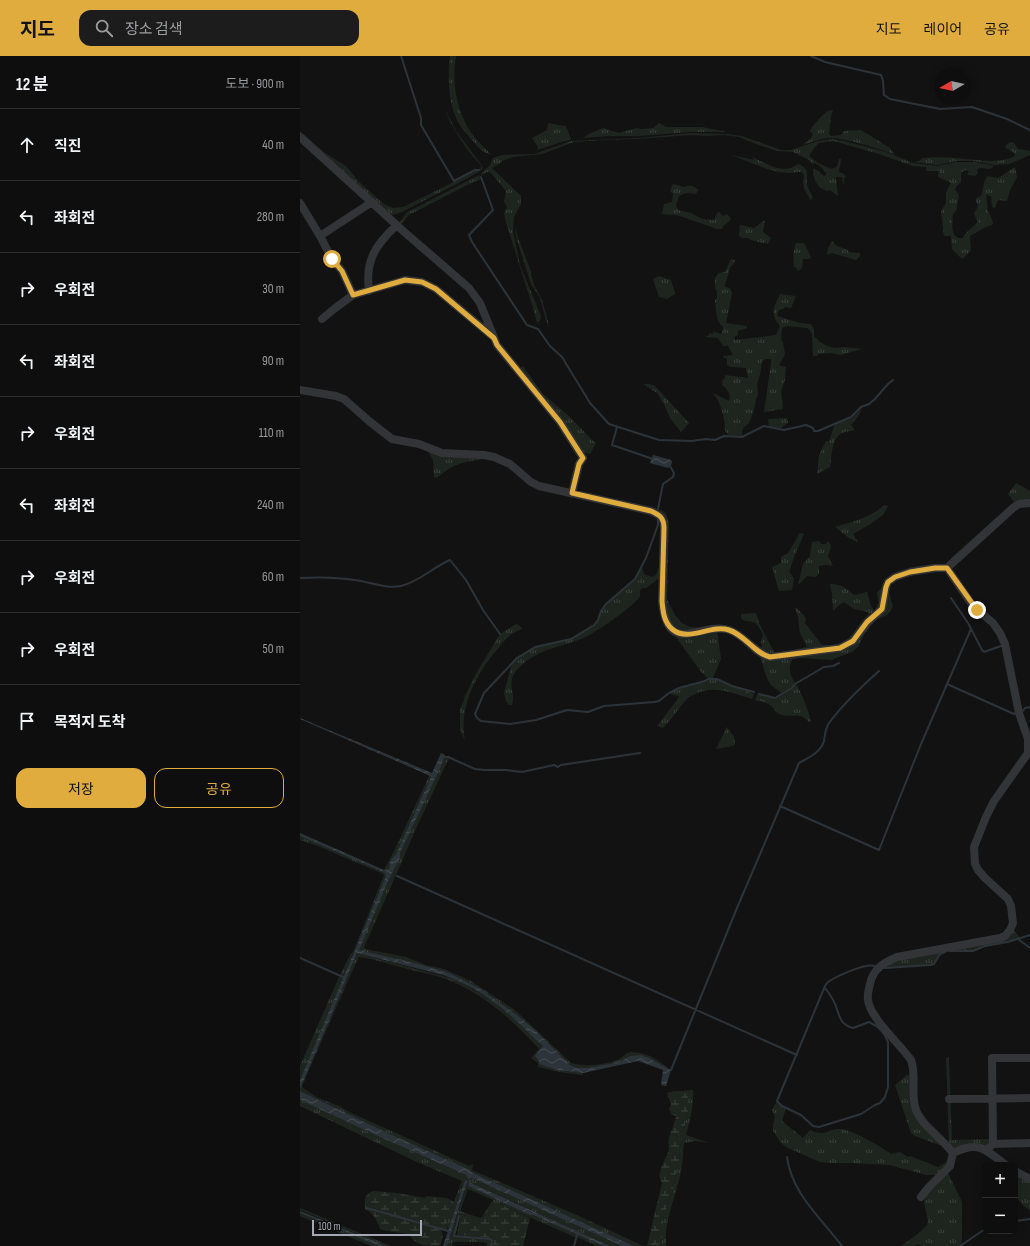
<!DOCTYPE html>
<html lang="ko">
<meta charset="utf-8">
<style>
:root{--surface:#0e0e0e;--page:#1c1c1c;--text:#f1f3f6;--muted:#9b9c9e;--line:#2e2e2e;--accent:#dfac3d}
body{margin:0;font-family:"Sofia Sans Condensed","Noto Sans KR",sans-serif;background:var(--page);color:var(--text)}
.controls{position:absolute;right:12px;bottom:12px;display:grid;overflow:hidden;border-radius:8px;box-shadow:0 2px 10px #0003}
.controls button{width:36px;height:36px;display:grid;place-items:center;padding:0;border:0;border-bottom:1px solid var(--line);background:var(--surface);color:var(--text);font:20px sans-serif}
.compass{position:absolute;left:634px;top:12px;width:36px;height:36px;border-radius:50%;background:var(--surface);box-shadow:0 2px 10px #0003;rotate:261deg}
.scale{position:absolute;left:12px;bottom:10px;width:110px;box-sizing:border-box;padding-left:4px;border:2px solid #a4a8b2;border-top:0;font-size:11px;line-height:14px;white-space:nowrap;color:#a4a8b2;-webkit-text-stroke:3px #0d0d0e;paint-order:stroke}
.stop{position:absolute;width:12px;height:12px;margin:-9px;border:3px solid #dfac3d;border-radius:50%;background:#fff}
.stop.end{background:#dfac3d;border-color:#fff;box-shadow:0 1px 4px #0008}
.list{margin:0;padding:0;list-style:none}
h2{display:flex;justify-content:space-between;align-items:center;height:52px;margin:0;padding:0 16px;font-size:17px}
h2 small{font-size:13px;font-weight:400;color:var(--muted)}
.list li{display:grid;grid-template-columns:26px 1fr auto;gap:12px;align-items:center;box-sizing:border-box;height:72px;padding:0 16px;border-top:1px solid var(--line)}
.list b{display:block;font-size:15px;white-space:nowrap}
.list em{font-size:13px;font-style:normal;color:var(--muted)}
.actions{display:flex;gap:8px;padding:12px 16px}
.actions a{flex:1;padding:9px 0;border:1px solid var(--accent);border-radius:12px;text-align:center;font-size:14px;color:var(--accent)}
.actions .main{background:var(--accent);color:#111}
.icon{flex:none;width:22px;height:22px;fill:none;stroke:currentColor;stroke-width:2;stroke-linecap:round;stroke-linejoin:round}
.map{position:relative;flex:none;width:730px;height:1190px;overflow:hidden}
header{display:flex;align-items:center;gap:24px;box-sizing:border-box;height:56px;padding:0 20px;background:var(--accent);color:#111}
header strong{font-size:19px}
nav{display:flex;gap:22px;margin-inline-start:auto;font-size:14px}
.search{width:280px;height:36px;background:var(--page);display:flex;align-items:center;gap:10px;box-sizing:border-box;padding:0 14px;border-radius:12px;color:var(--muted);font-size:15px}
main{display:flex}
aside{flex:1;background:var(--surface)}
.map>svg:first-child{display:block}
</style>
<header>
<strong>지도</strong>
<div class="search"><svg class="icon" aria-label="search" viewBox="0 0 24 24"><circle cx="10" cy="10" r="6"/><path d="M15 15l6 6"/></svg>장소 검색</div>
<nav><a>지도</a><a>레이어</a><a>공유</a></nav>
</header>
<main>
<aside>
<h2>12 분<small>도보 · 900 m</small></h2>
<ul class="list">
<li><svg class="icon" aria-label="ahead" viewBox="0 0 24 24"><path d="M12 20V5M6 11l6-6 6 6"/></svg><div><b>직진</b></div><em>40 m</em></li>
<li><svg class="icon" aria-label="left" viewBox="0 0 24 24"><path d="M17 20v-9H6M10 6l-5 5 5 5"/></svg><div><b>좌회전</b></div><em>280 m</em></li>
<li><svg class="icon" aria-label="right" viewBox="0 0 24 24"><path d="M7 20v-9h11M14 6l5 5-5 5"/></svg><div><b>우회전</b></div><em>30 m</em></li>
<li><svg class="icon" aria-label="left" viewBox="0 0 24 24"><path d="M17 20v-9H6M10 6l-5 5 5 5"/></svg><div><b>좌회전</b></div><em>90 m</em></li>
<li><svg class="icon" aria-label="right" viewBox="0 0 24 24"><path d="M7 20v-9h11M14 6l5 5-5 5"/></svg><div><b>우회전</b></div><em>110 m</em></li>
<li><svg class="icon" aria-label="left" viewBox="0 0 24 24"><path d="M17 20v-9H6M10 6l-5 5 5 5"/></svg><div><b>좌회전</b></div><em>240 m</em></li>
<li><svg class="icon" aria-label="right" viewBox="0 0 24 24"><path d="M7 20v-9h11M14 6l5 5-5 5"/></svg><div><b>우회전</b></div><em>60 m</em></li>
<li><svg class="icon" aria-label="right" viewBox="0 0 24 24"><path d="M7 20v-9h11M14 6l5 5-5 5"/></svg><div><b>우회전</b></div><em>50 m</em></li>
<li><svg class="icon" aria-label="arrive" viewBox="0 0 24 24"><path d="M6 21V4h12l-3 4 3 4H6"/></svg><div><b>목적지 도착</b></div></li>
</ul>
<div class="actions"><a class="main">저장</a><a>공유</a></div>
</aside>
<div class="map">
<svg width="730" height="1190" viewBox="0 0 730 1190">
<defs>
<pattern id="grass-tufts" width="24" height="20" patternUnits="userSpaceOnUse"><rect width="24" height="20" fill="#1e251f"/><path d="M3 7l-1-3M5 7V3M7 7l1-3M15 17l-1-3M17 17v-4M19 17l1-3" fill="none" stroke="#3c423d"/></pattern>
<pattern id="wetland-marsh" width="20" height="14" patternUnits="userSpaceOnUse"><rect width="20" height="14" fill="#1e251f"/><path d="M1 5h8M5 5V1M11 12h8M15 12V8" fill="none" stroke="#3c423d"/></pattern>
<pattern id="water-waves" width="16" height="10" patternUnits="userSpaceOnUse"><rect width="16" height="10" fill="#2c343a"/><path d="M0 5q4-4 8 0t8 0" fill="none" stroke="#484f54"/></pattern>
</defs>
<rect width="100%" height="100%" fill="#121213"/>
<path fill="url(#grass-tufts)" fill-rule="evenodd" d="M150 0H156C151 29 157 60 176 83 181 89 187 94 192 99 182 97 178 91 172 84 166 77 158 69 155 59 148 41 148 19 150 0Z
M145 53 156 75 181 108 183 113 168 122 102 156 92 159 88 158 0 78V75L25 97 46 110 59 126 84 148 93 152 103 151 178 114 181 112V109C167 95 151 71 145 53Z
M531 54 533 55C529 62 531 70 529 78L531 80 541 79 544 75 561 74 590 92 595 99C581 93 545 82 530 82 521 82 512 86 503 89L511 82 513 78 510 75C513 69 525 55 531 54Z
M248 67 258 69 266 70 271 83 237 94 238 91 232 82 247 74Z
M359 67 366 71H402L427 76H390L339 80H308L283 82 289 78 303 72 319 77 336 72 342 73 353 72Z
M390 77 427 78 442 80 481 94H491L518 85 531 83 544 85 586 96 613 107 637 110 657 106H674L694 110 690 113 680 112 677 114 678 117 675 120 667 119 669 115 667 114 663 115 661 118V126L656 131 655 134 659 139 656 155 653 158C652 167 650 184 663 182L665 178 678 166 674 158 678 150 676 145 677 141H680C685 134 682 125 688 120L698 122 715 111 717 121 710 134 707 145 698 144 695 152 692 151 691 140 686 139 688 156 690 158 693 167 692 169 686 171 670 180 671 195 662 203 652 193 651 180H644L641 155 646 147V136L651 127 638 121 639 115H626V111L613 110 576 97 533 85 519 87 515 91 509 100 518 107 531 113 537 111 539 103H541L539 116 544 118 546 121 544 122V127L543 128 542 121H536L538 140 530 134 527 135C525 134 523 133 521 132 516 129 511 117 514 112L524 120 526 119V117L521 111 515 107 513 108 509 104 493 96 478 95 456 88 439 81 424 79 407 80 391 79 336 83 303 84 274 86 242 98 213 101 202 105 201 107 192 112 221 140V148L214 161 213 175 220 209 241 260 240 265 237 267 233 252 227 233 205 163 204 157 207 151 204 146 206 135 191 117 187 116 181 120V118L190 109 193 102 202 99 234 98 271 85 339 82Z
M711 86 714 87 718 93 730 95V99L709 108 694 109 674 105H657L637 109 614 106 619 105 622 102C634 101 645 101 656 102 673 103 700 109 715 100L714 97 705 91 707 88Z
M431 99 454 104 452 101C466 107 483 120 498 108 513 113 504 123 508 131 509 135 512 138 513 143L510 144C506 134 501 132 504 120L502 116H498L490 117 479 116 467 113Z
M179 119 181 123 169 128 109 159 101 168H99L106 157Z
M373 128 384 131C390 129 394 129 398 134L396 138 386 137 379 140 376 149 378 154 391 157 402 163 414 164 417 157 419 156 423 160 427 158 431 162 430 165 423 170 422 173H417L377 159 362 158 364 148 372 146 373 138 370 135Z
M465 164 463 176 471 182 468 188C461 186 454 186 447 182H442L439 180 440 169 454 172Z
M215 169 218 182 229 210 234 229 242 244 250 273 246 264 240 242 231 228 216 181Z
M532 185 537 190 548 194 549 196 560 197V200L556 204 532 197 527 199 528 192Z
M496 187H504L511 201 509 203H503L502 212 498 215 497 212 494 211C493 203 493 194 496 187Z
M431 203 435 204 434 207 430 212 425 229V231L430 232 432 237 426 267 447 270V272L438 275V279L434 281 435 284 476 279 480 270C469 257 474 251 480 238L496 240 491 252 485 251 483 253 479 254 477 260 500 267 511 268 514 274V280L520 286 527 290 534 292 544 291 562 293 541 299 530 297 518 298 517 300H513L512 278 508 272 487 270 482 272 481 284 483 287 485 298 479 309 486 311 485 324 481 335 483 353 464 356 471 307V303H466L462 305 460 319 457 327 458 339 456 343 454 354 449 367 444 371 442 375V380L429 379 425 375C425 362 421 347 413 337L429 345C431 337 428 334 422 329V325L425 322V319L448 322 446 312 431 311 427 309V303L423 301V300L433 299 428 290H423L418 282 405 281 409 279V277L413 278V276L422 278 423 271C416 265 416 254 415 244L417 242V235L415 232V222L419 217 425 216Z
M359 220 371 224 375 238 367 243 359 241 353 223Z
M223 310 243 338 269 360 292 384 296 387 290 398 283 396 220 313Z
M343 328H349L355 330 389 367 381 376 370 362 363 346 357 337Z
M562 352 559 359 551 369 555 374C552 375 548 375 545 376 531 379 532 400 530 411L517 418 519 399 526 385H529L535 368 552 362Z
M487 362 488 367 481 372 469 371 468 363Z
M126 392 192 402C178 404 164 405 152 411 146 414 141 419 136 422L134 421 133 404Z
M716 427 730 435V446L714 448 647 511 633 510 609 514 596 520 588 526 586 530 580 553 565 566 556 580 542 590 526 593 470 599 463 597 448 583 462 592 461 586 463 579C461 575 458 568 453 566 448 565 445 566 441 562V558L456 557 459 567 475 598 507 591 500 577 498 560 495 552H497L506 562 505 567 522 589C556 590 549 575 569 558L568 556 554 553 544 546 539 549 533 555 532 537 530 528C541 527 547 533 554 539L567 536 571 550 574 555 579 547 577 537C582 532 585 525 591 520 604 510 631 508 647 508L651 502 714 446 708 438Z
M584 449 588 450 583 459 569 469 553 478 558 486 549 482 535 471C551 466 571 462 584 449Z
M360 453 366 457 369 467 367 543 375 559 382 567 390 571 407 572 397 576 376 574 365 560V519Z
M500 477 504 478 494 501 489 516 494 522 492 534 479 535 472 511 481 507V501L488 497Z
M519 485 522 488H526L528 485C533 490 530 494 528 500L533 510 525 509 519 510V518L515 521 507 520 498 529 503 508 510 500 512 486Z
M360 508 362 522 358 523 346 532H343L340 534C340 534 340 540 340 540 336 549 291 580 281 583 256 593 237 592 216 615 206 627 216 637 212 649H209L206 645 204 637 212 607 217 602 235 591 271 583 294 569 298 564 302 555 307 548 335 523 342 511 344 518 352 521 356 519Z
M588 534 593 550 591 554 587 559 574 565 564 579 558 591 552 596 531 604 502 602 493 603C487 612 490 619 495 627L492 632 481 637C479 635 476 633 473 631 466 625 462 607 460 598L538 594 574 561Z
M216 568 219 569 222 573C208 578 205 584 196 595 176 618 158 653 165 685L160 673V653L164 645 165 640 177 616 200 578Z
M371 574H417L421 603 413 622H408L401 616Z
M408 623 417 624 454 638 452 643C434 638 419 630 400 636 394 638 389 640 385 645 377 654 371 664 363 672L357 670 377 644 379 640 373 639 370 637 385 631 405 626Z
M496 628C502 638 508 653 511 665L509 666C499 655 493 662 482 659 475 657 475 653 470 649 466 646 460 645 455 644L458 638 475 643 493 632Z
M427 671 434 681 435 688 433 690 416 693Z
M144 701 149 702 114 777 100 810 64 891 65 893 106 901 126 909 144 913 171 925 215 954 271 1007C286 1011 303 1009 318 1004 321 1002 325 998 328 997 342 993 359 1004 368 1012L351 1003 330 1000 319 1006 288 1012H278L270 1009 234 973 217 959 179 932 149 917 58 894 89 823 100 802V797Z
M129 720 131 721 96 798 90 805 89 813 84 814 96 791Z
M0 780 85 817 86 820 43 921 40 919 50 899 53 896 84 819 81 817 18 790 0 784Z
M713 873 720 882 708 886 685 890 673 894 644 895 639 898 634 907 630 909 590 911 586 910 587 906 687 886Z
M57 897 154 923 186 940 199 949 244 990 240 1008 257 1014 283 1017V1019L265 1017 238 1011V1007L231 1002 239 993C213 964 183 937 146 923 133 918 118 916 104 912 89 908 74 903 59 901L50 920 2 1030 3 1032 18 1042 39 1050 47 1055 169 1110 173 1108 172 1114 279 1160 343 1190H334L171 1116 170 1114 90 1078 0 1035 1 1028Z
M39 921 43 922 0 1024V1010Z
M649 1001 652 1084 692 1083 687 1091 653 1093 649 1089 646 1002Z
M612 1018 613 1046 649 1094 651 1103 639 1119H627L589 1109 550 1107H529L520 1106 488 1092 481 1087 473 1075V1068L475 1061 472 1054 477 1045 482 1051 486 1052 482 1065 503 1082 510 1074C527 1082 527 1072 540 1073 552 1073 581 1091 591 1098L600 1096 608 1101 610 1100 638 1111 645 1107 649 1103 648 1096 642 1090 615 1080 611 1077 595 1029 607 1019Z
M393 1034C394 1050 390 1064 386 1079L409 1087 395 1085 384 1087C383 1095 383 1102 382 1109 378 1138 364 1160 366 1190H362V1165L375 1127 376 1115 379 1107 380 1091 388 1055V1035H381Z
M0 1044 80 1081 166 1119 168 1123 172 1122 322 1190H310L170 1126 168 1130 230 1159H233L303 1190H297L277 1181V1179L275 1181 195 1146 181 1164 160 1158 158 1160 153 1180 189 1184 191 1185V1190H187V1187L183 1186H153L152 1190H147L168 1125 165 1124 149 1173 147 1170 146 1167 149 1158 162 1125 119 1107 0 1050ZM168 1133 193 1144 182 1161 180 1162 160 1155Z
M648 1117 662 1146V1183L661 1188 659 1190H621L618 1188 614 1190H601L619 1177 627 1169 628 1165 624 1146 626 1139Z
M715 1117 730 1125V1154C713 1145 715 1134 715 1117Z
M0 1152 91 1190H86L0 1154Z
M0 1157 78 1190H71L0 1160Z"/>
<path fill="url(#wetland-marsh)" d="M374 1035H388V1055L380 1091 379 1107 376 1115 375 1127 362 1165V1172L364 1177 362 1179V1190H347L362 1127C355 1117 366 1104 369 1094 369 1091 368 1086 369 1082 371 1074 375 1068 376 1060L372 1059 369 1053 371 1048 367 1037Z
M73 1135 97 1137 125 1142 126 1140 147 1142 154 1146 146 1167 148 1175 67 1151V1152L140 1173C145 1179 142 1183 140 1190 125 1190 116 1190 109 1178L86 1175 80 1173C77 1164 73 1157 65 1153 65 1143 63 1140 73 1135Z
M195 1146 230 1162 223 1190H192L193 1185 190 1182 157 1179 160 1160V1158L181 1164Z"/>
<path fill="url(#water-waves)" d="M353 399 371 404 372 406 371 410 368 412 350 407Z
M0 662 132 717 141 697 145 699 141 710 100 797V802L89 823 59 894 122 909 149 917 179 932 217 959 234 973 270 1009 278 1012H288L319 1006 330 1000 341 999 351 1003 371 1014 366 1030 361 1029 363 1014 338 1005 283 1017 257 1014 239 1008V1005L235 1000 243 990C228 977 214 961 198 949 182 936 162 926 143 919L57 897 0 1033V1024L86 820 85 817 0 780V777L84 814 89 813 90 805 96 798 131 721 126 718 0 663Z
M0 1035 90 1078 170 1114 171 1116 334 1190H322L172 1122 168 1123 166 1119 80 1081 0 1044Z
M165 1124 168 1125C160 1146 154 1168 147 1190H143Z
M169 1126 310 1190H303L233 1159H230L168 1130Z
M0 1155 86 1190H78L0 1157Z"/>
<g fill="none" stroke-linecap="round" stroke-linejoin="round">
<path stroke="#2c343a" stroke-width="2" d="M101 0 121 62V69L154 125 175 114H179
M511 0 525 6 581 19 583 25 584 39 590 43 640 53 672 51 707 63 730 74
M181 121 193 154 169 179 172 186 227 269 238 273 250 290 262 301 290 347 309 368 359 384 392 385 406 383 415 384 424 380 442 381 464 370 484 374 506 369 513 372 514 375H518L551 361 561 351 569 348 575 343 588 328 593 324
M317 371 312 389 353 403
M358 453 363 428 373 421 374 417 370 410
M358 462V469L346 502 335 523 306 548 301 555 298 564 294 569 271 583 235 591 217 602 184 637 175 658 177 662 181 665 210 668 236 664 267 654 288 656 304 650 354 646 359 645 369 637 379 632 405 625 408 623H417L432 630 454 636
M0 522C18 521 37 521 55 524 70 526 86 533 101 530 119 526 133 511 150 504L166 524 183 554 200 578
M651 542 668 567 682 594 684 596 701 590
M647 628 714 658 716 657
M459 638 475 642 492 632 495 628 524 611 533 610 539 607
M722 656 725 652 730 651
M144 701H148L175 713 185 714H206L222 716 254 709 258 711 261 709 340 697
M480 750 579 794 621 688 671 573
M97 820 497 999
M718 883 730 892
M650 895H673L685 890 708 886 730 879
M0 902 43 921
M585 912 630 909 634 908 640 898 645 896
M525 932C529 937 533 943 535 948 540 960 539 968 553 972L569 966C578 970 585 977 588 986V1031L585 1041 580 1047 575 1049 561 1058 519 1071 513 1070 501 1059 482 1050 477 1045 525 930 528 926C537 920 565 907 575 910
M371 1014 437 852 499 707C508 702 521 696 524 685 525 678 525 673 529 667 543 648 561 631 579 615
M487 1101C492 1138 521 1162 542 1190
M67 1152 148 1175
M159 1160 154 1180 190 1183 192 1185 191 1190
M715 1165 730 1163
M274 1190 277 1179
M660 1190 685 1173"/>
<path stroke="#333437" stroke-width="8" d="M0 81 102 174 169 232 180 247 197 289 260 366 283 402 279 408 272 437
M0 147 20 180 32 203 42 215 53 239
M20 180 72 146
M69 235C65 205 75 189 97 169
M22 263 34 253 53 239 105 224 122 226 136 233 192 280
M0 334 36 340 44 343 69 365 92 383 119 388 142 397 184 399 194 401 210 408 231 426 239 430 351 455C360 459 364 462 364 472L362 545C368 603 400 565 429 574 445 579 454 597 470 601L540 592 553 585 567 567 582 553 586 531 588 526 595 521 610 516 635 512H647L673 550 693 567 700 577 705 588 719 657 728 683V697L694 745 686 761 674 791 675 808 678 814 685 822 708 843 711 850 713 867 710 874 705 880 700 882 597 901C583 907 573 913 570 928 569 933 567 938 568 944 570 962 600 988 611 1004 617 1020 610 1038 616 1054 622 1070 643 1083 653 1097L650 1110 628 1132 621 1141
M647 512 713 452 719 448 730 447
M649 1043 730 1042
M693 1088 730 1087
M687 1094 693 1088 692 1002H730
M653 1097C680 1084 685 1094 706 1109
M715 1115 730 1123"/>
</g>
<g fill="none" stroke-linecap="round" stroke-linejoin="round">
<path stroke="#dfac3d" stroke-width="5" d="M32 203 42 215 53 239 105 224 122 226 136 233 194 282 197 289 260 366 283 402 279 408 272 437 351 455C360 459 364 462 364 472L362 545C363 556 364 566 372 573 388 587 410 568 429 574 445 579 454 597 470 601L540 592 553 585 567 566 582 553 586 531 588 526 595 521 610 516 635 512H647L677 554"/>
</g>
</svg>
<div class="controls">
<button>+</button>
<button>−</button>
</div>
<svg class="compass" viewBox="-18 -18 36 36"><path d="M0-13l5 13h-10z" fill="#e53935"/><path d="M0 13l5-13h-10z" fill="#9b9c9e"/></svg>
<div class="scale">100 m</div>
<div class="stop" style="left:32px;top:203px"></div>
<div class="stop end" style="left:677px;top:554px"></div>
</div>
</main>
